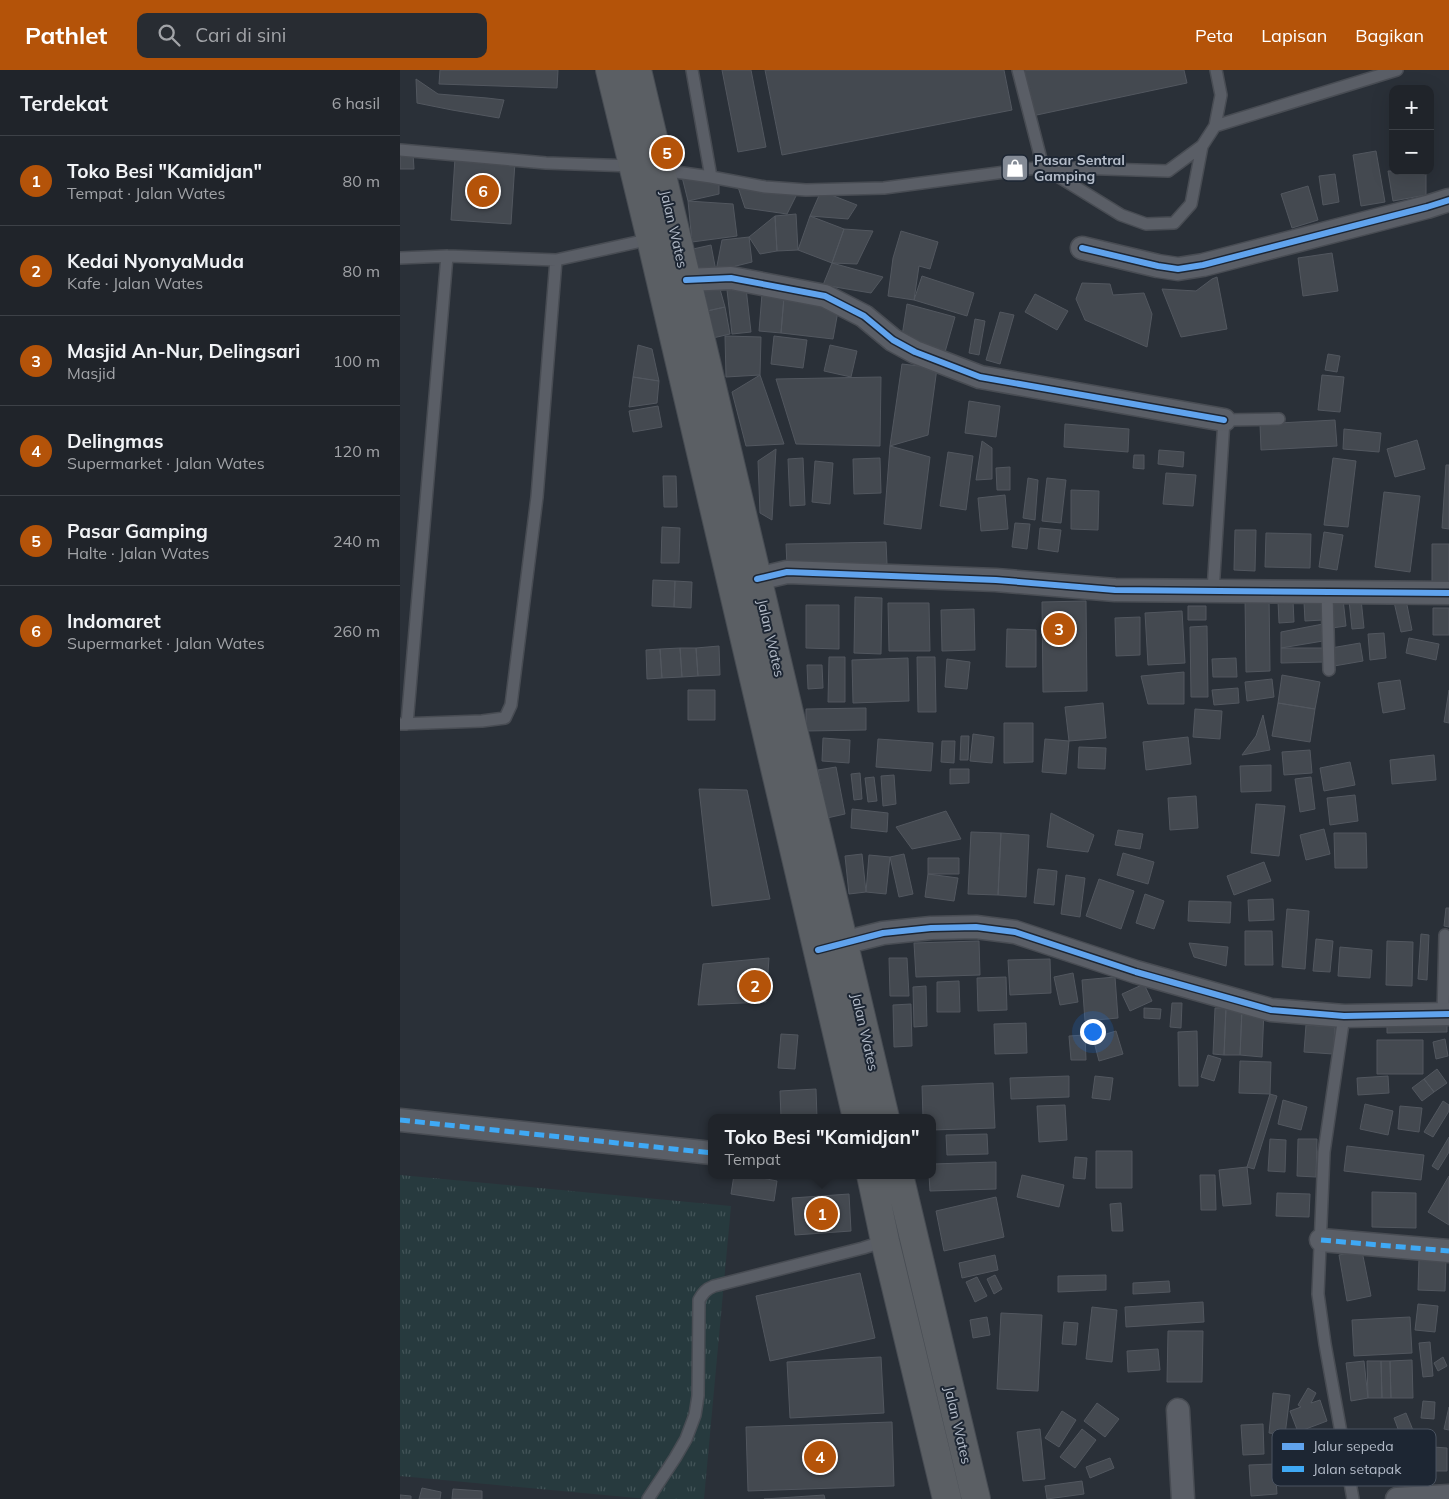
<!DOCTYPE html>
<html lang="id">
<meta charset="utf-8">
<style>
:root{--surface:#20242a;--page:#282c32;--text:#f1f3f6;--muted:#a2a4a8;--line:#3d4147;--accent:#b45309}
body{margin:0;font-family:Mulish,sans-serif;background:var(--page);color:var(--text)}
.controls{position:absolute;right:15px;top:15px;display:grid;overflow:hidden;border-radius:10px;box-shadow:0 5px 20px #0002}
.controls button{width:45px;height:45px;display:grid;place-items:center;padding:0;border:0;border-bottom:1px solid var(--line);background:var(--surface);color:var(--text);font:25px sans-serif}
.you{position:absolute;left:692px;top:961px;width:18px;height:18px;margin:-12px;border:4px solid #fff;border-radius:50%;background:#1a73e8;box-shadow:0 0 0 8px #1a73e833}
.badge{display:grid;place-items:center;width:32px;height:32px;border-radius:50%;background:var(--accent);color:#fff;font-size:16px;font-weight:700}
.pin{position:absolute;translate:-50% -50%;border:2px solid #fff;box-shadow:0 1px 5px #0006}
.popup{position:absolute;left:308px;top:1044px;width:228px;height:65px;box-sizing:border-box;display:grid;place-content:center;border-radius:10px;background:var(--surface);filter:drop-shadow(0 1px 4px #0005);font-size:16px;white-space:nowrap;color:var(--muted)}
.popup b{font-size:19px;color:var(--text)}
.popup::after{content:'';position:absolute;left:50%;top:100%;margin-left:-10px;border:10px solid transparent;border-top-color:var(--surface)}
.list{margin:0;padding:0;list-style:none}
h2{display:flex;justify-content:space-between;align-items:center;height:65px;margin:0;padding:0 20px;font-size:21px}
h2 small{font-size:16px;font-weight:400;color:var(--muted)}
.list li{display:grid;grid-template-columns:32px 1fr auto;gap:15px;align-items:center;box-sizing:border-box;height:90px;padding:0 20px;border-top:1px solid var(--line)}
.list b{display:block;font-size:19px;white-space:nowrap}
.list p{margin:0;font-size:16px;white-space:nowrap;color:var(--muted)}
.list em{font-size:16px;font-style:normal;color:var(--muted)}
.icon{flex:none;width:28px;height:28px;fill:none;stroke:currentColor;stroke-width:2;stroke-linecap:round;stroke-linejoin:round}
.map{position:relative;flex:none;width:1049px;height:1429px;overflow:hidden}
header{display:flex;align-items:center;gap:30px;box-sizing:border-box;height:70px;padding:0 25px;background:var(--accent);color:#fff}
header strong{font-size:24px}
nav{display:flex;gap:28px;margin-inline-start:auto;font-size:18px}
.search{width:350px;height:45px;background:var(--page);display:flex;align-items:center;gap:12px;box-sizing:border-box;padding:0 18px;border-radius:10px;color:var(--muted);font-size:19px}
main{display:flex}
aside{flex:1;background:var(--surface)}
.map>svg:first-child{display:block}
</style>
<header>
<strong>Pathlet</strong>
<div class="search"><svg class="icon" aria-label="search" viewBox="0 0 24 24"><circle cx="10" cy="10" r="6"/><path d="M15 15l6 6"/></svg>Cari di sini</div>
<nav><a>Peta</a><a>Lapisan</a><a>Bagikan</a></nav>
</header>
<main>
<aside>
<h2>Terdekat<small>6 hasil</small></h2>
<ul class="list">
<li><span class="badge">1</span><div><b>Toko Besi &quot;Kamidjan&quot;</b><p>Tempat · Jalan Wates</p></div><em>80 m</em></li>
<li><span class="badge">2</span><div><b>Kedai NyonyaMuda</b><p>Kafe · Jalan Wates</p></div><em>80 m</em></li>
<li><span class="badge">3</span><div><b>Masjid An-Nur, Delingsari</b><p>Masjid</p></div><em>100 m</em></li>
<li><span class="badge">4</span><div><b>Delingmas</b><p>Supermarket · Jalan Wates</p></div><em>120 m</em></li>
<li><span class="badge">5</span><div><b>Pasar Gamping</b><p>Halte · Jalan Wates</p></div><em>240 m</em></li>
<li><span class="badge">6</span><div><b>Indomaret</b><p>Supermarket · Jalan Wates</p></div><em>260 m</em></li>
</ul>
</aside>
<div class="map">
<svg width="1049" height="1429" viewBox="0 0 1049 1429">
<defs>
<pattern id="grass-tufts" width="24" height="20" patternUnits="userSpaceOnUse" patternTransform="scale(1.25)"><rect width="24" height="20" fill="#273a3e"/><path d="M3 7l-1-3M5 7V3M7 7l1-3M15 17l-1-3M17 17v-4M19 17l1-3" fill="none" stroke="#445559"/></pattern>
</defs>
<rect width="100%" height="100%" fill="#2a3038"/>
<path fill="url(#grass-tufts)" d="M0 1105 331 1136 304 1429H247L0 1406Z"/>
<path fill="#444950" stroke="#52575f" d="M40 0H158L157 18 39 14Z
M322 0H351L366 77 338 82Z
M365 0H604L612 40 382 85Z
M622 0H784L787 13 632 46Z
M16 9 38 24 87 28 104 30 99 48 52 40 17 33Z
M976 81 985 132 961 136 953 85Z
M13 83 14 99H0V84Z
M55 88 115 92 111 154 51 150Z
M988 101H1026V125L993 131Z
M281 103 319 111V124L288 131Z
M935 104 939 132 923 135 919 106Z
M908 116 918 150 892 158 881 124Z
M338 117 397 124 387 144 345 138Z
M421 121 457 135 448 149 410 146Z
M288 131 333 134 337 166 292 172Z
M396 144 398 180 377 181 375 146Z
M375 146 377 181 360 184 349 167Z
M410 146 444 159 432 193 398 180Z
M444 159 473 161 457 194 432 193Z
M501 161 538 172 530 199 519 196 514 230 488 226 493 188Z
M349 167 352 192 316 201 322 170Z
M311 175 316 201 299 204 293 179Z
M932 183 938 221 903 226 898 188Z
M432 193 483 207 471 223 423 215Z
M522 206 574 223 567 246 514 230Z
M817 207 827 259 781 267 762 219 796 221 812 209Z
M318 212 325 237 307 241 300 215Z
M682 213 710 214 713 225 744 223 752 244 747 277 685 250 676 229Z
M346 218 351 262 332 264 327 220Z
M362 224 384 227 381 263 359 261Z
M635 224 668 241 657 260 625 242Z
M384 227 438 241 433 269 381 263Z
M507 234 555 247 545 282 502 266Z
M325 237 330 264 313 268 307 241Z
M600 242 614 245 600 294 586 290Z
M575 249 585 251 579 285 569 283Z
M325 266 361 267 360 305 326 307Z
M374 266 407 270 403 298 371 294Z
M238 275 252 279 259 311 233 307Z
M430 275 457 281 451 307 424 301Z
M928 284 940 286 937 302 925 300Z
M502 294 537 298 528 365 490 376Z
M360 305 384 374 346 376 332 322Z
M922 305 944 307 940 342 918 340Z
M233 307 259 311 257 333 229 337Z
M481 307 480 376 396 374 376 309Z
M569 331 600 336 596 367 565 363Z
M258 336 262 357 233 362 229 341Z
M935 350 937 376 861 380 860 354Z
M665 354 729 359 728 382 664 377Z
M944 359 981 363 979 382 943 379Z
M1017 370 1025 399 995 407 987 379Z
M582 371 592 378V409L576 410Z
M490 376 530 387 521 459 484 454Z
M376 379 372 450 360 443 358 391Z
M759 380 784 382 783 397 758 394Z
M548 382 573 386 566 440 540 436Z
M734 385H744V399L733 398Z
M403 388 405 435 390 436 388 389Z
M480 388 481 423 454 424 453 389Z
M933 388 956 391 948 457 924 455Z
M415 391 433 393 430 434 412 432Z
M1046 395H1049V459L1042 458Z
M610 397V420H597L596 398Z
M766 403 796 405 793 436 763 434Z
M263 406H276L277 437H264Z
M628 408 638 410 635 450 623 448Z
M647 408 666 410 661 453 642 451Z
M671 420 699 421 698 460 671 459Z
M984 422 1020 426 1010 502 975 497Z
M605 425 608 459 581 461 578 428Z
M615 453 630 454 627 479 612 477Z
M262 457 280 458 279 493H261Z
M640 458 661 460 658 482 638 479Z
M835 460H856L855 501 834 500Z
M924 462 943 465 937 500 919 497Z
M866 463 911 464 910 498 865 497Z
M486 472 487 494 387 496 386 474Z
M1032 474H1049V516L1032 515Z
M253 510 275 511 274 537 252 536Z
M275 511 292 512 291 538 274 537Z
M869 525 870 601 846 602 845 526Z
M455 527 482 528 481 584 454 583Z
M943 529 946 556 932 558 929 531Z
M961 529 964 558 952 559 949 530Z
M1006 530 1012 560 1001 562 994 532Z
M686 531 687 621 643 622 642 532Z
M878 531H893L894 552 879 553Z
M921 531 923 550 905 551 904 532Z
M488 533H529L530 581H489Z
M406 535H439V579L406 578Z
M788 536H806V550H788Z
M1033 538H1049V565H1033Z
M574 539 575 580 542 581 541 540Z
M782 541 785 593 748 595 745 543Z
M740 547V585L716 586 715 548Z
M923 554V571L881 578V562Z
M807 556 808 627H791L790 557Z
M607 559 636 560V597H606Z
M984 563 986 588 970 590 968 564Z
M1009 568 1039 574 1036 590 1006 583Z
M960 573 963 591 934 596 931 578Z
M319 576 320 605 298 606 296 578Z
M280 578H296L298 606 282 607Z
M280 578 282 607 262 608 260 579Z
M881 578H925V592L881 593Z
M260 579 262 608 247 609 246 580Z
M429 587H445V632H428Z
M517 587H535L536 642H518Z
M508 588 509 631 453 633 452 590Z
M836 588 837 607H813L812 589Z
M547 589 570 592 567 619 545 617Z
M407 595H422L423 618 408 619Z
M784 602V634H748L741 606Z
M882 605 920 612 915 639 878 633Z
M872 609 874 627 847 631 845 612Z
M1000 610 1005 639 983 643 978 613Z
M838 618 839 633 814 635 812 620Z
M288 620H315V650H288Z
M1049 620V653L1044 652Z
M703 633 706 668 669 671 665 637Z
M878 633 915 639 910 672 872 666Z
M466 638V660L406 661V639Z
M795 639 822 641 820 669 793 667Z
M863 645 870 680 842 685 856 666Z
M604 653H633V692L604 693Z
M573 664 594 667 592 693 570 691Z
M561 666H569L568 690H560Z
M788 667 791 694 746 700 743 672Z
M423 668 450 670 449 693 422 691Z
M478 669 533 673 531 701 476 697Z
M645 669 669 671 666 704 642 702Z
M542 671H555L554 693 541 692Z
M679 677 706 678 705 699 678 698Z
M910 680 912 703 884 705 882 682Z
M1034 685 1036 710 992 714 990 690Z
M950 692 955 715 924 721 920 698Z
M871 695V721L841 722 840 696Z
M436 697 445 744 427 748 418 700Z
M550 699H569V713L550 714Z
M460 703 462 729 454 730 451 704Z
M494 705 496 734 483 736 481 706Z
M474 707 477 731 468 732 465 708Z
M911 707 915 739 900 742 895 709Z
M299 719 347 720 370 829 312 836Z
M955 725 958 751 930 755 927 728Z
M796 726 798 758 770 760 768 728Z
M856 734 885 736 879 786 851 783Z
M452 739 488 743 487 762 451 758Z
M546 741 561 769 512 779 496 757Z
M651 743 694 765 688 782 647 777Z
M924 759 930 784 906 790 900 765Z
M718 760 743 764 740 779 715 775Z
M571 762 601 763 598 825 568 824Z
M601 763 629 765 626 827 598 825Z
M934 763H966L967 798H935Z
M723 783 754 792 748 814 717 805Z
M462 784 466 822 449 824 445 786Z
M504 784 513 824 499 827 490 787Z
M469 785 490 787 486 824 466 822Z
M528 788H559V804H528Z
M864 792 871 811 834 825 827 806Z
M638 799 657 801 654 835 634 833Z
M528 804 558 808 554 831 525 827Z
M666 805 685 808 680 847 661 844Z
M699 809 734 821 721 859 686 846Z
M745 824 764 831 754 859 736 853Z
M873 829 874 850 849 851 848 830Z
M789 831 831 832 830 853 788 851Z
M1046 838H1049V857L1044 856Z
M887 839 909 841 905 899 882 897Z
M845 861H872L873 895H845Z
M1021 864 1029 865 1027 910 1018 909Z
M916 869 933 871 930 902 913 901Z
M579 871 580 905 516 907 514 873Z
M987 871 1013 872 1012 916 986 915Z
M789 873 828 877 826 896 794 887Z
M940 877 972 880 970 908 938 906Z
M369 888 366 932 298 935 303 894Z
M489 888H507L509 926H490Z
M650 889 651 923 610 925 608 890Z
M673 903 678 932 660 935 654 907Z
M606 907 607 940 578 941 577 908Z
M715 907 718 948 685 951 682 910Z
M559 911 560 942H537V912Z
M744 914 752 931 730 941 722 924Z
M526 916 527 956 514 957 513 917Z
M772 933H782L781 958 770 957Z
M511 934 512 976 494 977 493 935Z
M744 938 761 939 760 949 744 948Z
M815 938H826L824 985 813 984Z
M826 938 842 939 840 985H824Z
M842 939 864 940 862 987 840 985Z
M1047 947V962L987 963V948Z
M626 953 627 983 595 984 594 954Z
M906 955 935 957 933 984 904 982Z
M716 961 723 984 699 991 693 968Z
M797 961 798 1016H779L778 962Z
M381 964 398 965 395 999 378 998Z
M685 965 686 990H671L669 966Z
M1045 969 1048 986 1036 989 1033 972Z
M977 970H1023V1004H977Z
M808 985 821 989 814 1011 801 1007Z
M840 991 871 992 870 1024 839 1023Z
M1037 999 1047 1013 1034 1022 1024 1009Z
M669 1006V1027L611 1029 610 1008Z
M695 1006 713 1008 710 1030 692 1028Z
M988 1006 989 1023 958 1025 957 1008Z
M1024 1009 1034 1022 1022 1031 1012 1018Z
M593 1013 595 1058 532 1060V1048H523L522 1016Z
M416 1019 417 1048H381L380 1021Z
M870 1024 877 1026 854 1099 847 1097Z
M883 1030 907 1037 901 1060 878 1054Z
M1043 1031 1049 1035V1041L1033 1067 1024 1062Z
M965 1034 993 1041 988 1065 960 1059Z
M665 1035 667 1070 639 1072 637 1036Z
M1000 1036 1022 1038 1019 1062 998 1059Z
M587 1064 588 1084 547 1085 546 1065Z
M1049 1067V1082L1038 1100 1032 1096Z
M870 1069 886 1070 885 1102 868 1101Z
M898 1069H917L916 1107 897 1106Z
M947 1076 1024 1085 1021 1110 944 1101Z
M696 1081H732V1118H696Z
M675 1087 687 1088 685 1109 673 1108Z
M596 1092V1119L530 1121 529 1105H532V1094Z
M847 1097 851 1134 823 1136 819 1100Z
M334 1105H347L377 1111 374 1131 331 1124Z
M622 1105 664 1115 659 1137 617 1127Z
M800 1105H815L816 1140H801Z
M1049 1106V1155L1028 1142Z
M972 1122 1016 1123V1158L972 1157Z
M877 1123 910 1124 909 1147 876 1146Z
M449 1124 451 1161 395 1165 392 1128Z
M596 1127 604 1167 544 1181 536 1141Z
M721 1133 723 1161H712L710 1134Z
M962 1181 971 1226 947 1231 939 1185Z
M595 1185 598 1200 562 1208 559 1193Z
M1019 1188 1046 1189 1045 1221 1018 1220Z
M460 1203 475 1268 370 1291 356 1226Z
M595 1205 602 1219 594 1224 587 1209Z
M706 1205V1220L658 1222V1206Z
M577 1207 587 1226 575 1232 566 1212Z
M769 1211 770 1222 733 1224V1213Z
M803 1232 804 1252 726 1257 725 1237Z
M1018 1234 1038 1236 1035 1262 1015 1260Z
M692 1237 717 1240 712 1292 686 1289Z
M601 1243 642 1245 638 1321 597 1319Z
M587 1247 590 1265 573 1268 570 1250Z
M1010 1247 1012 1283 954 1286 952 1250Z
M664 1252 678 1253 676 1275 662 1274Z
M768 1261H803L802 1312H767Z
M1030 1272 1033 1306 1023 1307 1019 1273Z
M758 1279 760 1300 728 1302 727 1281Z
M481 1287 484 1343 390 1348 387 1292Z
M1043 1287 1047 1296 1038 1301 1034 1293Z
M1012 1290 1013 1328H991L990 1291Z
M964 1291 968 1328 951 1331 946 1293Z
M967 1291H981L982 1328H968Z
M981 1291H990L991 1328H982Z
M908 1318 916 1323 911 1333 920 1330 927 1351 898 1362 890 1341 901 1337 898 1335Z
M873 1323 890 1325 885 1365 869 1363Z
M1023 1331 1035 1332 1034 1349 1021 1348Z
M697 1333 719 1349 705 1367 684 1351Z
M1049 1337V1360L1044 1359Z
M662 1341 676 1350 659 1377 645 1368Z
M1006 1343 1017 1370 1004 1375 994 1348Z
M492 1352 494 1416 348 1421 346 1357Z
M863 1354 864 1384 843 1385 841 1355Z
M640 1359 645 1409 623 1411 617 1362Z
M682 1359 696 1370 675 1398 660 1387Z
M1033 1377 1047 1378V1401H1032Z
M971 1380 993 1381 991 1401 970 1399Z
M710 1388 714 1398 690 1408 686 1397Z
M875 1394 877 1424 851 1426 849 1395Z
M682 1411 684 1424 647 1429 645 1416Z
M22 1418 41 1422 40 1429H19Z
M53 1419 82 1421V1429H52Z
M0 1425 11 1426V1429H0Z
M424 1425 425 1429H364Z"/>
<g fill="none" stroke-linecap="round" stroke-linejoin="round">
<g stroke="#484c53" stroke-width="14">
<path id="service" d="M292 0 311 107
M618 0 643 97 721 145 746 154 774 153 791 134 802 76
M815 56 997 0
M0 80 146 93 233 96
M262 100 311 107 365 117 406 120 484 118 643 97 768 101 802 76 815 56 821 25 816 0
M0 188 47 186 156 190 251 169
M813 521 824 350 879 349
M927 522 929 600
M0 654 82 651 105 648 111 635 137 427 156 190
M7 654 47 186
M1043 944 1045 865
M944 946 924 1082 918 1224 925 1274 953 1429
M248 1429 275 1388 286 1369 295 1345 298 1326 299 1230C303 1223 306 1219 314 1216L463 1178 485 1171"/>
</g>
<g stroke="#484c53" stroke-width="25">
<path id="minor" d="M682 178 758 196 778 199 803 195 1027 137 1049 130
M286 210 331 208 425 226 464 246 493 270 515 282 580 307 824 350
M357 509 387 502 596 510 715 520 1049 523
M427 877 483 863 531 858 576 857 615 862 736 902 871 940 944 946 1049 944
M0 1050 312 1083
M921 1170 1049 1181
M778 1340 783 1429
M997 1429 1049 1426"/>
</g>
<g stroke="#474c53" stroke-width="30">
<path id="trunk" d="M210 0 251 169 457 1048
M237 0 485 1048
M471 1105 485 1171 547 1429
M499 1105 576 1429"/>
</g>
<use href="#service" stroke="#5a5e66" stroke-width="11"/>
<use href="#minor" stroke="#5a5e66" stroke-width="22"/>
<use href="#trunk" stroke="#5b5f64" stroke-width="28"/>
<path stroke="#3fa9f5" stroke-width="5" stroke-dasharray="10 5" stroke-linecap="butt" d="M0 1050 312 1083
M921 1170 1049 1181"/>
<g stroke="#1d2633" stroke-width="9">
<path id="cycleway" d="M682 178 758 196 778 199 803 195 1027 137 1049 130
M286 210 331 208 425 226 464 246 493 270 515 282 580 307 824 350
M357 509 387 502 596 510 715 520 1049 523
M418 880 483 863 531 858 576 857 615 862 736 902 871 940 944 946 1049 944"/>
</g>
<use href="#cycleway" stroke="#60a3ed" stroke-width="6"/>
</g>
<defs>
<g id="shop-square" transform="scale(1.4375)"><rect x="-9" y="-9" width="18" height="18" rx="4" fill="#848b96" stroke="#1d2633"/><path d="M-5-2.5h2.3a2.7 3.5 0 0 1 5.4 0H5L5.5 6h-11ZM-1.5-2.5h3a1.5 2.3 0 0 0-3 0Z" fill="#fff"/></g>
</defs>
<g fill-rule="evenodd">
<use href="#shop-square" x="615" y="98"/>
</g>
<g text-anchor="middle" dominant-baseline="central" stroke-width="4" stroke-linejoin="round" paint-order="stroke">
<g font-size="14" font-weight="bold" fill="#b4bcc9" stroke="#1d2633" text-anchor="start">
<text x="634" y="90">Pasar Sentral<tspan x="634" dy="16">Gamping</tspan></text>
</g>
<g font-size="14" fill="#b4bcc9" stroke="#1d2633">
<text transform="translate(274 159) rotate(77)">Jalan Wates</text>
<text transform="translate(371 568) rotate(77)">Jalan Wates</text>
<text transform="translate(465 962) rotate(77)">Jalan Wates</text>
<text transform="translate(558 1355) rotate(77)">Jalan Wates</text>
</g>
</g>
<rect x="872" y="1359" width="164" height="57" rx="8" fill="#1d2633" stroke="#4a5360" stroke-width="1"/>
<rect x="882" y="1373" width="22" height="7" fill="#60a3ed"/>
<rect x="882" y="1396" width="22" height="6" fill="#3fa9f5"/>
<g font-size="14" fill="#b4bcc9">
<text x="913" y="1381">Jalur sepeda</text>
<text x="913" y="1404">Jalan setapak</text>
</g>
</svg>
<div class="controls">
<button>+</button>
<button>−</button>
</div>
<div class="you"></div>
<div class="pin badge" style="left:422px;top:1144px">1</div>
<div class="popup"><b>Toko Besi &quot;Kamidjan&quot;</b>Tempat</div>
<div class="pin badge" style="left:355px;top:916px">2</div>
<div class="pin badge" style="left:659px;top:559px">3</div>
<div class="pin badge" style="left:420px;top:1387px">4</div>
<div class="pin badge" style="left:267px;top:83px">5</div>
<div class="pin badge" style="left:83px;top:121px">6</div>
</div>
</main>
